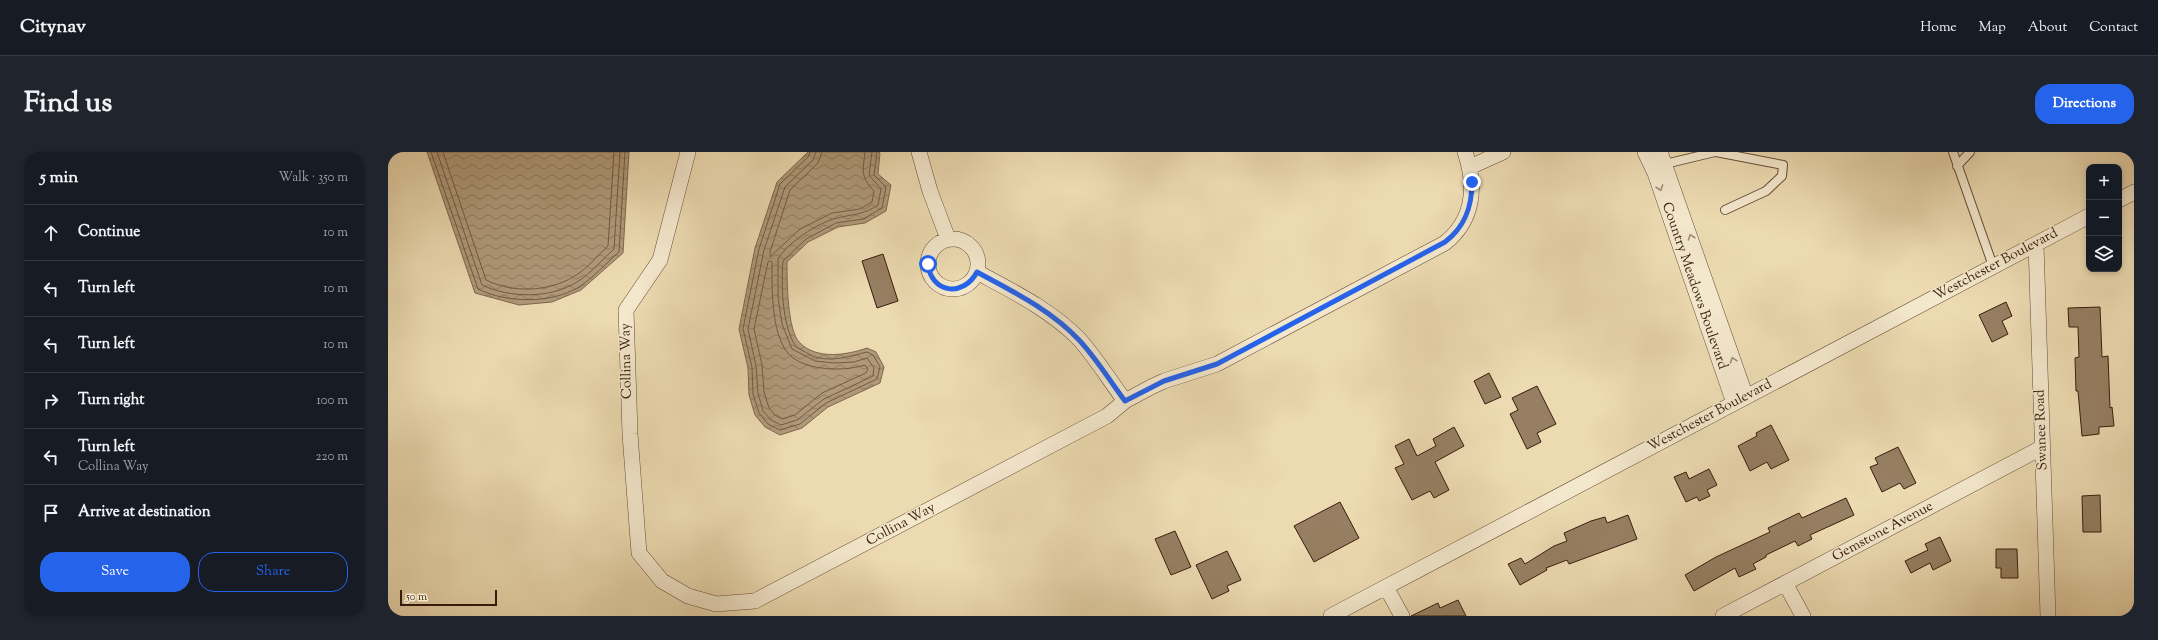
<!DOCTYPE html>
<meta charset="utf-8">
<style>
:root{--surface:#171b24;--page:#20242c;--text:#f1f3f6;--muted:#9ea1a6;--line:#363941;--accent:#2563eb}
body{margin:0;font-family:"Sorts Mill Goudy",serif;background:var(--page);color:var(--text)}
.controls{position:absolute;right:12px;top:12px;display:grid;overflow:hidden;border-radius:8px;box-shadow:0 2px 6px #0003}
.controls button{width:36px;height:36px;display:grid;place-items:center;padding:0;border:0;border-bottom:1px solid var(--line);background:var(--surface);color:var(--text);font:20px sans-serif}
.scale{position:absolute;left:12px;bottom:10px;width:97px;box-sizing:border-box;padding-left:4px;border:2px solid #391c0c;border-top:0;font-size:11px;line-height:14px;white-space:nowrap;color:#391c0c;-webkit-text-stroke:3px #f3e7cc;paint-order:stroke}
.stop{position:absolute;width:12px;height:12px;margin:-9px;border:3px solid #2563eb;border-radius:50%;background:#fff}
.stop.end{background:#2563eb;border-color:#fff;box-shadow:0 1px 4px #0008}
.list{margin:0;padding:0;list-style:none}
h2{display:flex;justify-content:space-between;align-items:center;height:52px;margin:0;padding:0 16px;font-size:17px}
h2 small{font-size:13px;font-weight:400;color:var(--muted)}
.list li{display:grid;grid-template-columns:26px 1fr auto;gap:12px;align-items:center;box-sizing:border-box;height:56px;padding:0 16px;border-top:1px solid var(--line)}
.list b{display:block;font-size:15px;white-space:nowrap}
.list p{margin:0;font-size:13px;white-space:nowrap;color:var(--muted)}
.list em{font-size:13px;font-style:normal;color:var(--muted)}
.actions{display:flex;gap:8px;padding:12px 16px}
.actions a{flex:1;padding:9px 0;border:1px solid var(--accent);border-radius:16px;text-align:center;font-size:14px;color:var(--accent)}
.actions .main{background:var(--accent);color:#fff}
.icon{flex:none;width:22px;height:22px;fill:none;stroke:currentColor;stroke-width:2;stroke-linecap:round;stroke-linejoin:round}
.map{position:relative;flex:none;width:1746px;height:464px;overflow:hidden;border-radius:16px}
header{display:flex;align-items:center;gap:24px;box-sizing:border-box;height:56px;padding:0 20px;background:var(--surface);border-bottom:1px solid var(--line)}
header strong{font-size:19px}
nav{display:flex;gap:22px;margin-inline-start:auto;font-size:14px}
.intro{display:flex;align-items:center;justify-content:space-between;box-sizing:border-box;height:96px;padding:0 24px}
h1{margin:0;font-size:28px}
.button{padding:10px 18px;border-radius:16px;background:var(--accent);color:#fff;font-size:14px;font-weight:700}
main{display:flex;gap:24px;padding:0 24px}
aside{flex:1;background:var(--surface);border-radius:16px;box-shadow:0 2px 6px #0003}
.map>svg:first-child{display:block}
</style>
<header>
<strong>Citynav</strong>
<nav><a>Home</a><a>Map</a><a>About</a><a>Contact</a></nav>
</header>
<div class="intro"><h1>Find us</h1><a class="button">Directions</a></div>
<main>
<aside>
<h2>5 min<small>Walk · 350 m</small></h2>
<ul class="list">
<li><svg class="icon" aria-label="ahead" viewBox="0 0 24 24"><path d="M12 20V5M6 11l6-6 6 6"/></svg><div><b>Continue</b></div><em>10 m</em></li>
<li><svg class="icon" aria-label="left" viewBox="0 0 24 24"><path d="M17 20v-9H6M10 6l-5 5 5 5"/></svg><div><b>Turn left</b></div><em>10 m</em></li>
<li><svg class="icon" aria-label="left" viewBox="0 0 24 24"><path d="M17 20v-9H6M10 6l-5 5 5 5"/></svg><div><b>Turn left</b></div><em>10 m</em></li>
<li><svg class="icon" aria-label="right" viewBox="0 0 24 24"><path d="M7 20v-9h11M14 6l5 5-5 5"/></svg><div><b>Turn right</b></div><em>100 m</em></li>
<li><svg class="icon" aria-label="left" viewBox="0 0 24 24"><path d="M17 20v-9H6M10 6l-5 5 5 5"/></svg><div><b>Turn left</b><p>Collina Way</p></div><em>220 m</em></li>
<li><svg class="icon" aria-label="arrive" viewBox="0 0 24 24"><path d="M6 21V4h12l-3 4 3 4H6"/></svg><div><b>Arrive at destination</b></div></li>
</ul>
<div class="actions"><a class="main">Save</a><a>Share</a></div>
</aside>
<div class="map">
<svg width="1746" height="464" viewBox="0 0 1746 464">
<defs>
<pattern id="water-waves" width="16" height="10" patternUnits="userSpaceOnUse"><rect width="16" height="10" fill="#af9979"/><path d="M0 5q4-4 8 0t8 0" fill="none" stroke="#8f7c62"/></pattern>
</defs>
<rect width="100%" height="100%" fill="#ecdab1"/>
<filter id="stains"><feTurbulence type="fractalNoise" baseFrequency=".005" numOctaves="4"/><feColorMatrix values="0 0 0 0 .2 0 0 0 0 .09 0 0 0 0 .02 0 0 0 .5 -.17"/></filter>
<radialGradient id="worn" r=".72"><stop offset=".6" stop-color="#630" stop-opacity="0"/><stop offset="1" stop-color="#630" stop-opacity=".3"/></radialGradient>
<path fill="url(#water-waves)" stroke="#80674d" d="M39 0H241L235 101 193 138 164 150 131 153 87 141Z
M420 0H491L492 1 490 22 503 33 498 59 477 71 450 75 420 90 399 110C399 128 399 179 412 191 429 208 459 203 479 196L488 200 496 215 492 231 440 255 414 276 392 283 377 275 367 263 361 243 360 216 351 177 367 96 389 30Z"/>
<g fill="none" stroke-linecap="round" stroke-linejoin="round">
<path stroke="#745a42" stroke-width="1" d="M43 0 90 137C118 151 163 152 191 135 205 126 218 111 231 100L237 0
M49 0 94 133C121 146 162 147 189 130 202 122 214 108 226 97L232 0
M55 0 98 128C124 141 160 140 185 125 198 118 209 104 220 94L226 0
M422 0 421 4 392 32 371 97 355 177 364 215 365 242 371 261 380 272 392 278 412 272 438 251 489 227 492 215 485 203 479 200C462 204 443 211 425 204 421 202 410 197 407 193 394 173 393 131 395 109L418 87 448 71 475 67 494 56 498 35 486 23 489 0
M428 0 425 8 397 35 376 98 360 177 368 214 370 241 375 259 383 268 393 273 409 268 436 247 485 224 486 216 479 206 466 210 446 211 427 209 404 197 394 172 390 145V107C399 91 431 70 449 66 465 62 475 63 490 53L493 37 481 23 484 0
M434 0 430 11 402 38 382 100V105L412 77 444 61 472 57 484 50 486 39C472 24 475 19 477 0
M382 109 384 110C384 136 383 179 399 200 406 210 423 215 434 216 449 218 463 217 477 213L480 217 478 221 434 241 407 263 394 267 387 263 381 256 376 240 374 213 366 177 380 110Z"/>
</g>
<path fill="#967f62" stroke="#391c0c" d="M495 102 510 149 489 156 474 109Z
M1618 150 1624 164 1614 169 1620 182 1604 190 1591 163Z
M1712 155 1714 205 1720 204 1722 256 1724 255 1726 274 1711 275V282L1694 284 1690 239H1688L1687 206 1691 205 1690 175H1681L1680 156Z
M1101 221 1113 245 1097 252 1086 229Z
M1149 234 1168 272 1149 281 1153 290 1139 297 1122 262 1130 258 1124 246Z
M1383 273 1401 308 1383 317 1379 310 1362 319 1350 294 1369 284 1368 281Z
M1066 275 1076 294 1047 310 1061 338 1046 346 1042 339 1024 348 1007 316 1016 312 1007 294 1021 287 1029 304 1048 294 1045 287Z
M1510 295 1528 331 1516 337 1512 331 1494 340 1482 315 1490 312 1487 306Z
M1321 317 1329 333 1319 338 1322 344 1311 349 1309 345 1298 350 1286 325 1298 320 1301 327Z
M1712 343 1713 380H1695L1694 344Z
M1458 346 1466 363 1422 383 1424 387 1410 394 1407 389 1378 403V405L1365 412 1368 417 1351 425 1347 416 1306 439 1297 423 1328 405 1382 380 1380 376 1411 361 1414 366Z
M952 350 971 386 926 410 906 374Z
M1240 363 1249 387 1181 412 1179 408 1158 416 1159 418 1132 433 1120 412 1133 406 1137 412 1166 394 1179 389 1176 381 1203 369 1217 365 1219 371Z
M787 379 803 415 783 423 767 387Z
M1552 385 1563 409 1545 418 1542 411 1523 421 1517 409 1540 398 1537 392Z
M1608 397H1629L1630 426H1613V416H1608Z
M839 399 853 428 839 434 841 439 824 447 808 413Z
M1070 448 1078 464H1023L1050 451 1052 456Z"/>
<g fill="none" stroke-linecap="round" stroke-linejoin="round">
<g stroke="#664c35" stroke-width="10">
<path id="service" d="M1328 0 1395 13 1394 24 1378 39 1337 58
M1565 0 1605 114
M1277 12 1327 0
M1569 14 1582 0"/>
</g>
<g stroke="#664c35" stroke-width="16">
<path id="minor" d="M300 0 272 108 238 158 242 282 251 401 274 429 300 444 328 452 367 449 719 264 737 249 763 235 776 229 829 212 1057 91C1087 67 1088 33 1077 0
M531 0 542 39 560 87
M1257 0 1267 21 1346 251
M1272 0 1358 245
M1082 15 1115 0
M1731 48 1746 40
M540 112a25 25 0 1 1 50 0a25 25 0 1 1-50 0Z
M1648 92 1660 464
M589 120C624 139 663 158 691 187 708 206 722 229 737 249
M1397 431 1415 464
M998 435 1014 464
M943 464 1701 64
M1335 464 1655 295"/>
</g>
<use href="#service" stroke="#f3e7cc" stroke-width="8"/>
<use href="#minor" stroke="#f3e7cc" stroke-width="15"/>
</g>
<defs><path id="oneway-chevron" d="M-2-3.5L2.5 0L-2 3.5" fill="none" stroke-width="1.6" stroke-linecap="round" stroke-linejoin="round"/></defs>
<g stroke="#9f8c76">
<use href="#oneway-chevron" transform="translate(1272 36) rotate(71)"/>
<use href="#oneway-chevron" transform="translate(1303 85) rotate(-109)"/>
<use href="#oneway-chevron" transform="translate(1345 208) rotate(-109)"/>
</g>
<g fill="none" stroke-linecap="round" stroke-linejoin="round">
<path stroke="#2563eb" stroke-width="5" d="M540 112C543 141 575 146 589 120 624 139 663 158 691 188 708 206 722 229 737 249L776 229 829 212 1057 90C1077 75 1084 55 1084 30"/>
</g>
<g text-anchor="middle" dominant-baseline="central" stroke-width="3" stroke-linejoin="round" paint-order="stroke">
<g font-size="14" fill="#391c0c" stroke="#f3e7cc">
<text transform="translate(1608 113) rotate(-28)">Westchester Boulevard</text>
<text transform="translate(1306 134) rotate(71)">Country Meadows Boulevard</text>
<text transform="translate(239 209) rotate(-91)">Collina Way</text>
<text transform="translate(1322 264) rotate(-28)">Westchester Boulevard</text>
<text transform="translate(1654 278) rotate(-92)">Swanee Road</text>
<text transform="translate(513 373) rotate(-28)">Collina Way</text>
<text transform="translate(1495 380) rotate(-28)">Gemstone Avenue</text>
</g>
</g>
<rect width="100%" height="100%" filter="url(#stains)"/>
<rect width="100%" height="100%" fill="url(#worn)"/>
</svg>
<div class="controls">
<button>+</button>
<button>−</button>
<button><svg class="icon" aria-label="layers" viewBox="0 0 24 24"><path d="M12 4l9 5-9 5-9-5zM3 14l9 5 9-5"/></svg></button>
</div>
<div class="scale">50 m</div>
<div class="stop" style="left:540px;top:112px"></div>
<div class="stop end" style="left:1084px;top:30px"></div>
</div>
</main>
